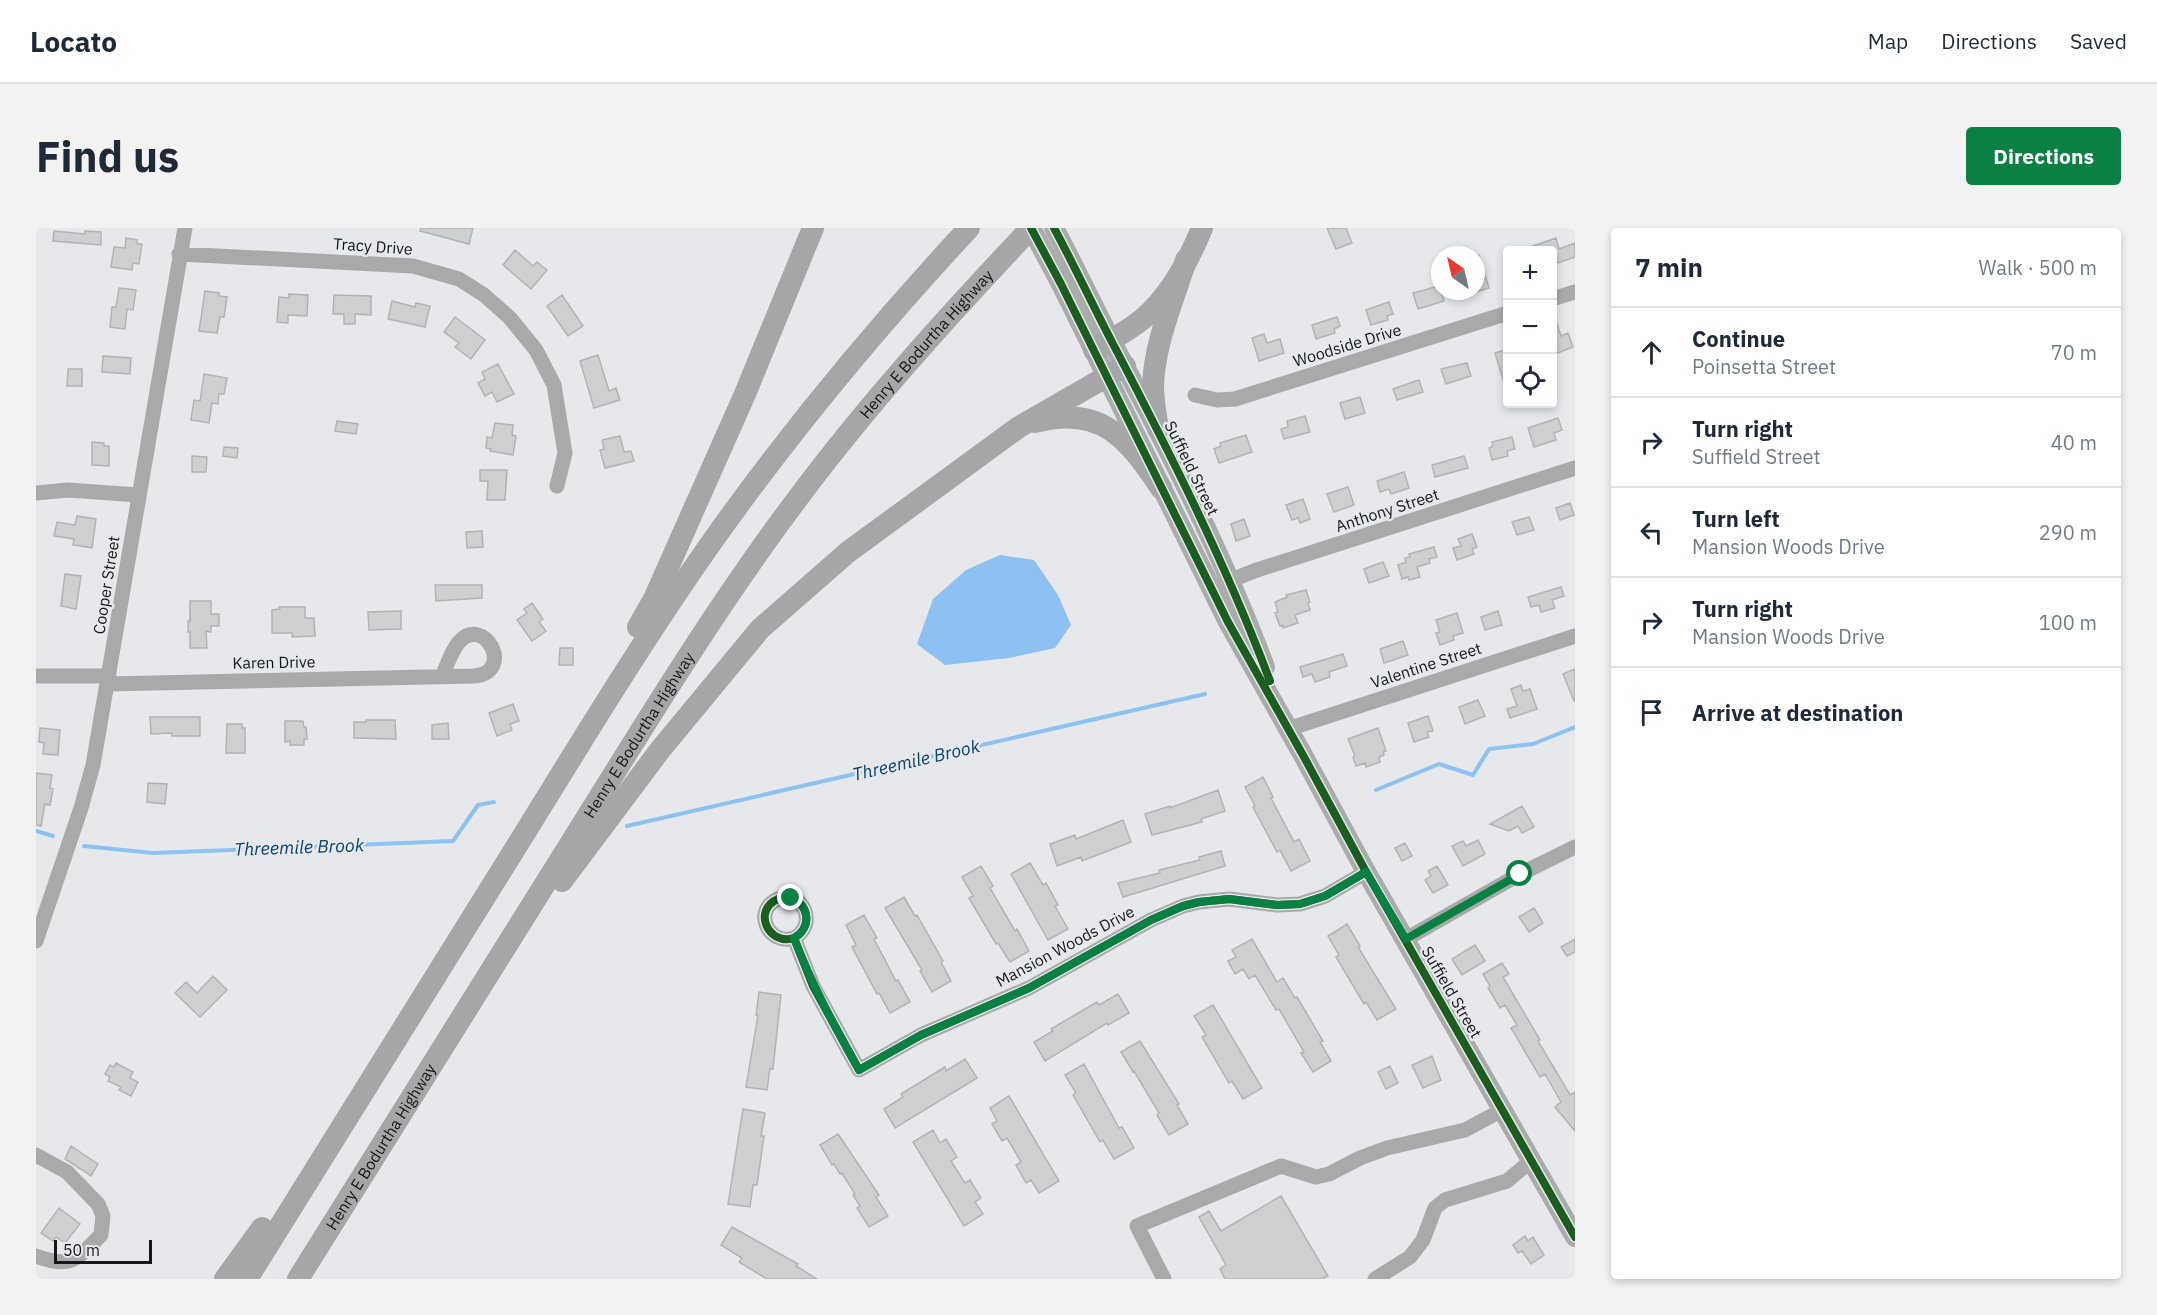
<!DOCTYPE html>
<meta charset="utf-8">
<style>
:root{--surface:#fff;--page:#f2f2f3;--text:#1f2937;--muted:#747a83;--line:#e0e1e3;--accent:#0b8043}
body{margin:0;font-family:"IBM Plex Sans",sans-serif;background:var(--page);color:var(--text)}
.controls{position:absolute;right:18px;top:18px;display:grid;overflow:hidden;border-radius:6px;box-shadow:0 3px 9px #0003}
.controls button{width:54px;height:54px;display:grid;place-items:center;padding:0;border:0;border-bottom:2px solid var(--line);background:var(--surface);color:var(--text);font:30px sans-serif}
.compass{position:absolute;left:1395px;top:18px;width:54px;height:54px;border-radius:50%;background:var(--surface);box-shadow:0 3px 9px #0003;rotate:326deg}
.scale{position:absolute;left:18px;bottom:15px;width:98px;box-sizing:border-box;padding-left:6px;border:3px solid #161718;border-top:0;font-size:16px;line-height:21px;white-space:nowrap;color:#161718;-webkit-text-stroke:4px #e5e8ec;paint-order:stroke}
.stop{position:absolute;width:18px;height:18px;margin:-14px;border:4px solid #0b8043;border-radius:50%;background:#fff}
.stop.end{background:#0b8043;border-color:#fff;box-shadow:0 2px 6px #0008}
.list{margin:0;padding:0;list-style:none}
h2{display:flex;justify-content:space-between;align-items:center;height:78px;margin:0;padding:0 24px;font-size:26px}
h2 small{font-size:20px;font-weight:400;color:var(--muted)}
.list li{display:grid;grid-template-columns:39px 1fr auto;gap:18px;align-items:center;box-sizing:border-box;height:90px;padding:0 24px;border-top:2px solid var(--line)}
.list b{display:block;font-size:22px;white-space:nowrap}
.list p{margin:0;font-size:20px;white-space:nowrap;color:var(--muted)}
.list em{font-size:20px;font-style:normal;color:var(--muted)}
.icon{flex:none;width:33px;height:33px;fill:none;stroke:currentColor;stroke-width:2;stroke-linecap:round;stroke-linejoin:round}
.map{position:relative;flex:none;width:1539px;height:1051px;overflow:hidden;border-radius:6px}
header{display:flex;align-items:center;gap:36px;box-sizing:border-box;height:84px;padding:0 30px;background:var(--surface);border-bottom:2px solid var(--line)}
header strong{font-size:28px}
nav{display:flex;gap:33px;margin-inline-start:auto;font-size:21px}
.intro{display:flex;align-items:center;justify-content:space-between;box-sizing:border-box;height:144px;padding:0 36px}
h1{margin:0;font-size:42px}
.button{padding:15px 27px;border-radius:6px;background:var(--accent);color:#fff;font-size:21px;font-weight:700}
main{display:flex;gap:36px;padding:0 36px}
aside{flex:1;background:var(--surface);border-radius:6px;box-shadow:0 3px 9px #0003}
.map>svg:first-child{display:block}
</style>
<header>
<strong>Locato</strong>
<nav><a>Map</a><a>Directions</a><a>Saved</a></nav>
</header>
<div class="intro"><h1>Find us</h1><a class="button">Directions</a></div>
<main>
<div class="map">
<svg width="1539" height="1051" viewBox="0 0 1539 1051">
<rect width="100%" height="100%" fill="#e6e8eb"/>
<path fill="#8dc1f1" d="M964 327 998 332 1022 367 1035 397 1019 420 973 430 909 437 881 416 897 371 930 342Z"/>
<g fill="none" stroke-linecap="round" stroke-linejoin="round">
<path stroke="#8dc1f1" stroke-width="4" d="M1340 562 1403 536 1437 547 1453 521 1497 516 1539 499
M591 598 1169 466
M0 603 17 608
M48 618 117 625 417 613 442 577 458 574"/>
</g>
<path fill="#cdcfd1" stroke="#b2b3b5" stroke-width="1.5" d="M385 0H437L433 16 384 3Z
M1291 0H1310L1316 15 1300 21Z
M18 3 49 6V3L65 4V17L17 13Z
M90 10 101 12V16H106L103 36 97 35 96 42 75 39 78 19 89 20Z
M1520 10 1523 21 1539 15V29L1516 37 1518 22H1488V21Z
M479 22 497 38 501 34 511 42 495 61 467 37Z
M1440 27H1443L1453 60 1440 64Z
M1403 58 1408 73 1382 81 1377 65Z
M83 60 100 62 97 82 91 81 89 101 74 99 76 79H80Z
M169 63 183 65V68L191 69 188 89H184L181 105 163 103Z
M253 66 272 67 271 88 252 87V95L241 94 243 69 253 70Z
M298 67 335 68V87L319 86V96H308V86H297Z
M526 67 547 98 532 108 511 78Z
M356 73 379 79 380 75 394 78 389 99 352 91Z
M1353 74 1357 86 1351 88 1352 92 1335 97 1330 82Z
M1518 87 1525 108 1532 105 1537 119 1519 126 1516 120Z
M419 89 449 112 435 131 419 119 423 115 408 104Z
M1301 89 1304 98 1298 101 1299 105 1280 111 1276 97Z
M1228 106 1231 115 1244 111 1248 125 1223 133 1216 110Z
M1472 121V158H1469L1459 125Z
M562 127 573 163 580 160 584 172 558 180 544 133Z
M67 128 95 130 94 146 66 144Z
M1431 135 1435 148 1410 156 1405 141Z
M462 136 478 166 461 174 456 164 449 168 442 155 449 151 446 144Z
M32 141H46V158H31Z
M168 146 191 150 188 166H183L182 176 176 175 173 195 155 192 158 172 164 173Z
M1383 152 1387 164 1361 172 1357 161Z
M1324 169 1329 185 1309 191 1304 175Z
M1269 188 1274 204 1248 211 1245 201 1252 199 1251 193Z
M1522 190 1526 202 1518 205 1520 212 1498 219 1492 200Z
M301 193 322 196 320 206 299 203Z
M459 195 477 197 476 207 480 208 477 227 454 223 455 221 450 220 451 209 456 210Z
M1210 207 1216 224 1183 235 1178 221 1185 218 1184 215Z
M584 208 588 224 595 223 598 233 569 240 564 222 568 221 566 212Z
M1476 209 1479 221 1471 223 1472 228 1456 232 1453 220 1457 218 1456 214Z
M56 214 68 215V218H73V238L56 237Z
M188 219 202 220 201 230 187 228Z
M156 228 171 229 170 244H156Z
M1428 228 1432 240 1399 249 1396 237Z
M444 242H471L469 272H451L452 253H444Z
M1368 244 1373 260 1355 266 1353 261 1344 264 1341 253Z
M1312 259 1318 277 1298 284 1291 266Z
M1267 271 1274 291 1264 295 1262 290 1256 292 1250 277Z
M1534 275 1538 287 1524 292 1520 280Z
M41 288 60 291 56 320 37 317 38 311 18 308 21 294 39 297Z
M1493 289 1498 302 1481 307 1476 294Z
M1208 291 1214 308 1200 313 1195 296Z
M446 303 447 319 431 320 430 304Z
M1436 306 1441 319 1436 321 1438 326 1421 332 1417 320 1425 318 1422 311Z
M1398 319 1401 329 1393 331 1394 335 1381 339 1384 349 1373 352 1372 349 1366 351 1362 337 1370 334 1369 330 1374 329 1373 326Z
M1347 334 1353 348 1333 355 1328 341Z
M29 346 45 348 40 381 25 378Z
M399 357H446V370L400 373Z
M1525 359 1528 368 1516 372 1519 380 1505 384 1503 377 1495 379 1492 369Z
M1270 362 1274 374 1272 375 1274 382 1259 387 1262 395 1247 400V397L1244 398 1239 385 1242 384 1239 374 1251 369 1250 367Z
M154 373H175V386H183V398H175V404L170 403 171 420H154V404H152V393H154Z
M496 375 507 391 503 394 510 403 496 413 481 392 491 385 488 381Z
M243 379H269V390H278L279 408 256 409V405H236V382L244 381Z
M365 383V401L333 402 332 384Z
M1462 383 1466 397 1449 402 1445 389Z
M1421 385 1427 405 1417 408 1418 412 1404 417 1400 405 1404 404 1400 392Z
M1367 413 1372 427 1348 435 1344 421Z
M524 420H537V437H523Z
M1307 426 1311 438 1293 444 1294 449 1279 454 1276 446 1267 449 1264 439Z
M1539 441V473H1538L1527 446Z
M1485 457 1487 463 1494 461 1501 481 1474 490 1471 481 1481 478 1475 461Z
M1442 472 1449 488 1429 496 1423 479Z
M477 476 483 493 474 496 476 502 461 508 453 485Z
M1392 488 1397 503 1391 504 1393 509 1378 514 1372 495Z
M114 489H164V508H136V505L115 506Z
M330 492H359L360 511 318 510V494H330Z
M249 493H267L268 499H270L271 511H268V517H254V513L249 514Z
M412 495 413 511H396V497Z
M191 496H206V500H209V525H190Z
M4 500 24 502 22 527 7 526 8 515 3 514Z
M1342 500 1350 523 1347 524 1348 527 1343 529 1344 534 1330 539 1329 535 1320 538 1317 529 1319 528 1312 511Z
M0 545 16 547 14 560 17 561 14 577 9 576 5 598 0 597Z
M1227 549 1237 569 1235 570 1258 614 1263 611 1274 633 1255 643 1244 622 1241 624 1217 579 1219 578 1209 559Z
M112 555 131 556 129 576 111 574Z
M1182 562 1189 583 1165 591 1166 594 1116 607 1109 586 1134 578V580Z
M1486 578 1498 599 1486 605 1482 598 1473 603 1454 596Z
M1087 592 1095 614 1046 633 1045 629 1021 638 1014 616 1039 607 1040 611Z
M1442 612 1449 626 1427 638 1416 618 1427 613 1430 618Z
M1369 615 1376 628 1366 633 1359 620Z
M1185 623 1189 638 1087 669 1082 655 1124 645 1123 642 1164 632 1163 629Z
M994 635 1007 657 1010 655 1022 677 1019 678 1032 701 1012 712 975 646Z
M945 638 957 658 954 660 979 703 981 701 993 723 974 734 962 715 960 716 933 670 937 668 926 649Z
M1401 638 1412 657 1397 665 1389 652 1395 648 1392 643Z
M868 669 879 688 881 687 907 733 905 734 915 753 896 764 884 743 886 742 849 680Z
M1498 680 1507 695 1493 704 1483 689Z
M828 687 841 710 838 711 860 753 862 752 874 774 854 785 843 765 841 766 816 719 820 717 810 697Z
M1311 696 1324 718 1322 719 1360 781 1341 792 1330 774 1328 776 1300 729 1303 727 1292 708Z
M1216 711 1241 754 1247 750 1259 770 1261 769 1287 813 1284 814 1295 833 1277 844 1265 825 1268 824 1243 781 1240 782 1219 747 1213 751 1207 741 1199 746 1192 733 1200 729 1196 722Z
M1539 711V724L1531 728 1525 719Z
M1439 717 1449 733 1426 747 1416 731Z
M1466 735 1473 746 1467 749 1504 812 1502 813 1534 867 1539 864V903L1519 879 1525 874 1509 846 1504 849 1475 800 1481 797 1469 777 1464 780 1452 760 1454 758 1447 746Z
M177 748 191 762 164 789 139 765 150 754 161 765Z
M723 764 745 767 737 841 734 840 731 862 710 859 722 787H720Z
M1082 766 1093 785 1072 797 1071 795 1009 833 998 814 1017 803 1015 801 1061 774 1063 777Z
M1177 777 1226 860 1207 871 1196 853 1193 855 1166 809 1170 807 1158 788Z
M1104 813 1143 876 1141 877 1152 896 1133 907 1121 887 1123 885 1098 843 1097 844 1085 824Z
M1396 828 1405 852 1387 860 1376 837Z
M929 831 941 850 859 900 848 881 867 869 865 866 909 839 910 843Z
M80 835 97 844 94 850 102 854 95 868 83 862 85 859 72 853 74 849 69 846 74 837 78 839Z
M1048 836 1083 900 1086 899 1098 920 1078 931 1067 912 1064 914 1037 867 1040 865 1029 847Z
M1354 838 1362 855 1350 861 1342 844Z
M973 868 1023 953 1003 965 995 952 990 955 980 937 985 934 971 910 966 913 956 896 961 893 954 880Z
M707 881 729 885 725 908H728L721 957H717L714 979 692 976Z
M897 902 904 915 910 911 921 929 915 933 929 955 934 952 945 970 939 974 947 986 928 998 877 914Z
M802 906 843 967 840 969 852 988 833 999 821 980 824 978 817 967 819 966 806 945 804 946 798 936 796 937 784 917Z
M35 918 62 936 55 948 29 931Z
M1245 968 1292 1048 1286 1051H1189L1184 1041 1190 1037 1163 989 1173 983 1185 1003Z
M23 980 44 996 29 1015 20 1009 17 1013 5 1005Z
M696 999 762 1036 760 1038 781 1051H731L703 1034 706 1030 685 1017Z
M1489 1008 1492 1013 1497 1009 1508 1027 1495 1036 1486 1023 1482 1025 1477 1017Z"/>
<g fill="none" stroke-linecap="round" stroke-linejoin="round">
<path stroke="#a8a9a9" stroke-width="15" d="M143 26 377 38 423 51 448 67 474 90 500 122 518 157 529 225 521 258
M1516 71 1539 64
M1159 167 1181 172 1199 171 1472 85
M0 265 32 262 102 267
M1186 356 1218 343 1539 240
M0 448H73
M71 456 438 448C480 444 448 386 423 414 415 423 411 438 406 448
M1252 501 1539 408
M758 710C783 696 766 661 742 671 716 682 732 718 758 710L777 758 823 842 885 807 993 760 1115 692 1147 678 1163 674 1193 671 1241 677 1264 676 1289 668 1330 644
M1370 711 1484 646 1539 619
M0 713 45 580 57 537 149 0
M0 927 31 944 62 976 67 988 65 1007C40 1032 35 1041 0 1028
M1128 1051 1101 998 1245 938 1280 949 1293 946 1324 930 1351 920 1429 902 1468 881
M1339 1051 1374 1029 1387 1012 1399 980 1409 972 1471 953 1496 932"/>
<path stroke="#aaacac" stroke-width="20" d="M995 0 1025 56 1192 394 1268 529 1328 640 1539 1009
M1018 0C1038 37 1056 76 1076 114 1132 220 1187 327 1229 439"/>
<g stroke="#a5a6a7" stroke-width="22">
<path d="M1058 122C1075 112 1094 102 1109 89 1135 66 1153 32 1166 0"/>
<path d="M999 194C1065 176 1092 211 1125 260"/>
<path d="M1122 201C1120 187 1117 173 1117 159 1118 116 1137 73 1150 32"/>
<path d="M602 399 618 371 709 166 777 0"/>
<path d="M526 653 624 522 724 401 812 324 983 199 1089 138"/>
<path d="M189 1051 226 1000"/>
<path d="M211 1051C298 911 385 771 472 632 538 526 602 419 673 318 752 206 840 100 933 0"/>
<path id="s1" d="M262 1051C353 905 444 759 536 613 608 498 678 382 759 274 831 177 912 88 995 0"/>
</g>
<g stroke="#e5e8ec" stroke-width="11">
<path id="cycleway" d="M995 0 1025 56 1192 394 1268 529 1328 640 1539 1009
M1018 0C1038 37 1056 76 1076 114 1134 225 1190 336 1234 453
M758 710C783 696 766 661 742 671 716 682 732 718 758 710L777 758 823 842 885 807 993 760 1115 692 1147 678 1163 674 1193 671 1241 677 1264 676 1289 668 1330 644"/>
</g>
<use href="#cycleway" stroke="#1b5e20" stroke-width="8"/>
</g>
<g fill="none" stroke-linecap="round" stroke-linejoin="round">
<path stroke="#0b8043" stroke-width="8" d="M755 670C775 678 775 700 758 710 776 757 799 799 823 842L885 807 993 760 1115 692 1147 678 1163 674 1193 671 1241 677 1264 676 1289 668 1330 644 1370 711 1484 646"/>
</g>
<g text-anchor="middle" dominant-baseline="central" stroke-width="5" stroke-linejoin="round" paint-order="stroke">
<g font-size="16" fill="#161718" stroke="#e5e8ec">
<text transform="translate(337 18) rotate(4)">Tracy Drive</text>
<text stroke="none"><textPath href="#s1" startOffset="1128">Henry E Bodurtha Highway</textPath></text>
<text transform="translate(1311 117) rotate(-17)">Woodside Drive</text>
<text transform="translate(1156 240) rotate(64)">Suffield Street</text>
<text transform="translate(1351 282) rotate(-18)">Anthony Street</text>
<text transform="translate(70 357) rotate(-81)">Cooper Street</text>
<text transform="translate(238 434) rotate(-1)">Karen Drive</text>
<text transform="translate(1390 437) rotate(-18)">Valentine Street</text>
<text stroke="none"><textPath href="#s1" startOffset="642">Henry E Bodurtha Highway</textPath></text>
<text transform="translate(1029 718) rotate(-28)">Mansion Woods Drive</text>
<text transform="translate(1416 764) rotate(60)">Suffield Street</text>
<text stroke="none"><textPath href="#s1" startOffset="156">Henry E Bodurtha Highway</textPath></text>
</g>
<g font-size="18" font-style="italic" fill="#0b436d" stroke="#e5e8ec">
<text transform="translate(880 532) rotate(-13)">Threemile Brook</text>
<text transform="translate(263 619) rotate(-2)">Threemile Brook</text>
</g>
</g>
</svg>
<div class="controls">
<button>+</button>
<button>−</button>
<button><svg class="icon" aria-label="locate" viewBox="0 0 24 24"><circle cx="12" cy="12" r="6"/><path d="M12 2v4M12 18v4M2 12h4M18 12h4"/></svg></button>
</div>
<svg class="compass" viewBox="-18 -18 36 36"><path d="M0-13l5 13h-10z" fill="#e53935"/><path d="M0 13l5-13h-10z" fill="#747a83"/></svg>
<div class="scale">50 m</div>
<div class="stop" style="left:1484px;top:646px"></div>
<div class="stop end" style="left:755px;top:670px"></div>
</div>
<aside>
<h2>7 min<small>Walk · 500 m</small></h2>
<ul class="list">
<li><svg class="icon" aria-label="ahead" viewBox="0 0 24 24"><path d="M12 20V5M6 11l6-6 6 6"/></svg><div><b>Continue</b><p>Poinsetta Street</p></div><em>70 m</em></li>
<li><svg class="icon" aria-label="right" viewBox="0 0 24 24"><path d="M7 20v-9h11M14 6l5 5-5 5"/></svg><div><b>Turn right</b><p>Suffield Street</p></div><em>40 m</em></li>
<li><svg class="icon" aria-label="left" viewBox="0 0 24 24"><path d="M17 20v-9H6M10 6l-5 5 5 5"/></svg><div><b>Turn left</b><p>Mansion Woods Drive</p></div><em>290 m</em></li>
<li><svg class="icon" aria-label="right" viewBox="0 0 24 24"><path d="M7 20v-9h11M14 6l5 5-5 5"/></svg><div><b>Turn right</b><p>Mansion Woods Drive</p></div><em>100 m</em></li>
<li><svg class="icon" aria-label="arrive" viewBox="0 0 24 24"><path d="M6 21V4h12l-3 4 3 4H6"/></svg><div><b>Arrive at destination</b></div></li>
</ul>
</aside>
</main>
